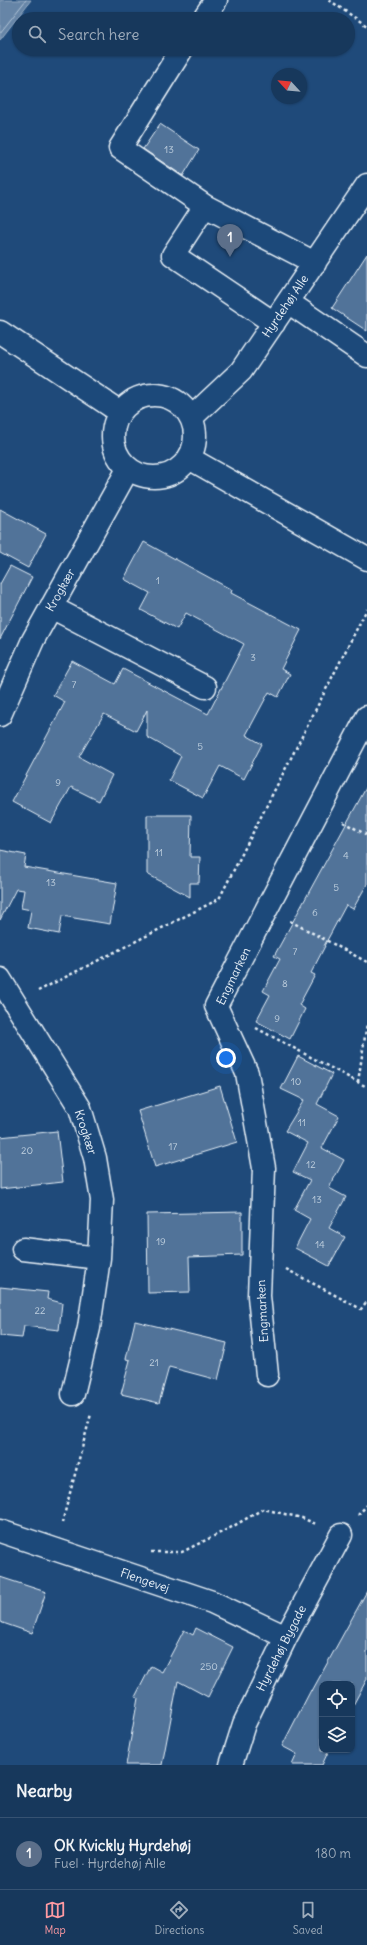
<!DOCTYPE html>
<meta charset="utf-8">
<style>
:root{--surface:#17385c;--page:#203f62;--text:#f1f3f6;--muted:#9eacbb;--line:#365272;--accent:#ff9aa2}
body{margin:0;font-family:Delius,sans-serif;background:var(--page);color:var(--text)}
.controls{position:absolute;right:12px;bottom:12px;display:grid;overflow:hidden;border-radius:8px;box-shadow:0 1px 3px #0004}
.controls button{width:36px;height:36px;display:grid;place-items:center;padding:0;border:0;border-bottom:1px solid var(--line);background:var(--surface);color:var(--text);font:20px sans-serif}
.compass{position:absolute;left:271px;top:68px;width:36px;height:36px;border-radius:50%;background:var(--surface);box-shadow:0 1px 3px #0004;rotate:296deg}
.you{position:absolute;left:226px;top:1058px;width:14px;height:14px;margin:-10px;border:3px solid #fff;border-radius:50%;background:#1a73e8;box-shadow:0 0 0 6px #1a73e833}
.badge{display:grid;place-items:center;width:26px;height:26px;border-radius:50%;background:var(--accent);color:#fff;font-size:13px;font-weight:700}
.pin{position:absolute;translate:-50% -33px;filter:drop-shadow(0 1px 2px #0008)}
.pin::after{content:'';position:absolute;top:21px;width:14px;height:12px;background:inherit;clip-path:polygon(0 0,100% 0,50% 100%)}
.list{margin:0;padding:0;list-style:none}
h2{display:flex;justify-content:space-between;align-items:center;height:52px;margin:0;padding:0 16px;font-size:17px}
h2 small{font-size:13px;font-weight:400;color:var(--muted)}
.list li{display:grid;grid-template-columns:26px 1fr auto;gap:12px;align-items:center;box-sizing:border-box;height:72px;padding:0 16px;border-top:1px solid var(--line)}
.list b{display:block;font-size:15px;white-space:nowrap}
.list p{margin:0;font-size:13px;white-space:nowrap;color:var(--muted)}
.list em{font-size:13px;font-style:normal;color:var(--muted)}
.icon{flex:none;width:22px;height:22px;fill:none;stroke:currentColor;stroke-width:2;stroke-linecap:round;stroke-linejoin:round}
.map{position:relative;flex:none;width:367px;height:1765px;overflow:hidden}
.search{position:absolute;background:var(--surface);box-shadow:0 1px 3px #0004;left:12px;right:12px;top:12px;height:44px;display:flex;align-items:center;gap:10px;box-sizing:border-box;padding:0 14px;border-radius:22px;color:var(--muted);font-size:15px}
.sheet{height:124px;background:var(--surface)}
nav{display:flex;justify-content:space-around;align-items:center;box-sizing:border-box;height:56px;border-top:1px solid var(--line);background:var(--surface);font-size:11px;color:var(--muted)}
nav a{display:grid;justify-items:center;gap:2px}
nav .on{color:var(--accent)}
.map>svg:first-child{display:block}
</style>
<div class="map">
<svg width="367" height="1765" viewBox="0 0 367 1765">
<rect width="100%" height="100%" fill="#1f4a7a"/>
<filter id="ink" filterUnits="userSpaceOnUse"><feTurbulence type="fractalNoise" baseFrequency=".025" numOctaves="2"/><feDisplacementMap in="SourceGraphic" scale="8" xChannelSelector="R" yChannelSelector="G"/><feConvolveMatrix kernelMatrix="1 2 1 2 8 2 1 2 1" color-interpolation-filters="sRGB"/></filter>
<g filter="url(#ink)">
<path fill="#6685a7" stroke="#9ab0c7" d="M0 0H31L0 40Z"/>
<g fill="none" stroke-linecap="round" stroke-linejoin="round">
<path stroke="#b4c6d8" stroke-width="1" d="M0 33 26 0"/>
</g>
<path fill="#517399" stroke="#e8f1f8" d="M160 124 199 150 183 176 143 149Z
M367 254V331L332 308Z
M0 509 46 534 28 568 0 553Z
M144 542 232 590 231 593 301 630 281 669 290 674 278 697 269 692 246 735 262 744 244 779 220 766 203 798 169 780 181 756 147 737V710L136 731 104 714 79 757 112 775 99 801 71 787 51 823 12 802 65 702 53 695 72 661 115 684 123 669 208 714 244 644 186 613 177 629 141 610 150 593 124 579Z
M10 566 32 577 0 639V584Z
M367 786V884L353 909 346 905 324 946H325L311 973 315 975 299 1005 305 1009 290 1039 256 1021 270 995 263 991 280 959 274 956Z
M147 815H191L190 857H200L199 883H190V897L147 874Z
M0 850 26 855 24 867 117 883 110 924 62 916 59 934 28 928 31 910 21 908 24 890 16 889 0 920Z
M298 1056 332 1074 317 1104 339 1116 322 1148 344 1160 329 1188 346 1197 329 1228 345 1237 329 1266 295 1248 310 1219 294 1210 310 1180 293 1172 308 1143 285 1131 304 1100 281 1089Z
M220 1086 237 1142 155 1167 138 1111Z
M57 1131 63 1182 0 1189V1137Z
M242 1212V1255L189 1257 190 1292 148 1293 147 1214Z
M0 1287 48 1292 47 1299 62 1303 59 1330 24 1326 22 1338 0 1336Z
M135 1321 227 1343 218 1380 169 1367 159 1403 121 1394 130 1360 126 1359Z
M0 1577 46 1592 32 1633 0 1622Z
M367 1591V1679L352 1707V1684H322V1750H329L322 1765H292L297 1754 282 1746 311 1690 312 1691Z
M196 1628 233 1647 208 1697 178 1681 162 1765H126L138 1698 135 1697 151 1666 162 1672 184 1630 193 1635Z"/>
<g fill="none" stroke-linecap="round" stroke-linejoin="round">
<g stroke="#e8f1f8" stroke-width="25">
<path id="minor" d="M203 19 216 0
M182 49 120 148 205 206 315 263
M205 206 173 255 274 323
M288 302 367 356
M0 332 120 412
M113 436a41 41 0 1 1 82 0a41 41 0 1 1-82 0Z
M191 418 241 371 367 185
M189 458 367 559
M51 607 205 687
M0 715 33 640 128 469
M0 979 80 1108 95 1158 102 1200 99 1258 89 1328 73 1394
M23 1249 99 1258
M267 1375 259 1296 264 1168 247 1073 216 1006 367 717
M0 1531 212 1602 286 1637
M231 1765 244 1724 286 1637 341 1535"/>
</g>
<path stroke="#e8f1f8" stroke-width="2.5" stroke-dasharray="3 3" stroke-linecap="butt" d="M329 0 367 26
M343 822 367 835
M290 921 367 962
M38 991 219 899 367 609
M256 1028 367 1087
M358 1082 367 1023
M286 1269 361 1309 367 1301
M358 1515 367 1505
M62 1523 91 1414
M151 1552H182L230 1528 263 1509 302 1518 316 1524"/>
<use href="#minor" stroke="#1f4a7a" stroke-width="22"/>
</g>
</g>
<g text-anchor="middle" dominant-baseline="central" stroke-width="3" stroke-linejoin="round" paint-order="stroke">
<g font-size="10" fill="#c2d2e0">
<text x="169" y="149">13</text>
<text x="158" y="580">1</text>
<text x="253" y="657">3</text>
<text x="74" y="684">7</text>
<text x="200" y="746">5</text>
<text x="58" y="782">9</text>
<text x="159" y="852">11</text>
<text x="346" y="855">4</text>
<text x="51" y="882">13</text>
<text x="336" y="887">5</text>
<text x="315" y="912">6</text>
<text x="295" y="951">7</text>
<text x="285" y="983">8</text>
<text x="277" y="1018">9</text>
<text x="296" y="1081">10</text>
<text x="302" y="1122">11</text>
<text x="173" y="1146">17</text>
<text x="27" y="1150">20</text>
<text x="311" y="1164">12</text>
<text x="317" y="1199">13</text>
<text x="161" y="1241">19</text>
<text x="320" y="1244">14</text>
<text x="40" y="1310">22</text>
<text x="154" y="1362">21</text>
<text x="209" y="1666">250</text>
</g>
<g font-size="12" fill="#e8f1f8" stroke="#1f4a7a">
<text transform="translate(285 306) rotate(-56)">Hyrdehøj Alle</text>
<text transform="translate(60 590) rotate(-61)">Krogkær</text>
<text transform="translate(233 976) rotate(-64)">Engmarken</text>
<text transform="translate(86 1132) rotate(72)">Krogkær</text>
<text transform="translate(262 1311) rotate(-93)">Engmarken</text>
<text transform="translate(145 1580) rotate(19)">Flengevej</text>
<text transform="translate(281 1648) rotate(-63)">Hyrdehøj Bygade</text>
</g>
</g>
</svg>
<div class="controls">
<button><svg class="icon" aria-label="locate" viewBox="0 0 24 24"><circle cx="12" cy="12" r="6"/><path d="M12 2v4M12 18v4M2 12h4M18 12h4"/></svg></button>
<button><svg class="icon" aria-label="layers" viewBox="0 0 24 24"><path d="M12 4l9 5-9 5-9-5zM3 14l9 5 9-5"/></svg></button>
</div>
<svg class="compass" viewBox="-18 -18 36 36"><path d="M0-13l5 13h-10z" fill="#e53935"/><path d="M0 13l5-13h-10z" fill="#9eacbb"/></svg>
<div class="you"></div>
<div class="pin badge" style="left:230px;top:257px;background:#5c6f8a">1</div>
<div class="search"><svg class="icon" aria-label="search" viewBox="0 0 24 24"><circle cx="10" cy="10" r="6"/><path d="M15 15l6 6"/></svg>Search here</div>
</div>
<section class="sheet">
<h2>Nearby<small></small></h2>
<ul class="list">
<li><span class="badge" style="background:#5c6f8a">1</span><div><b>OK Kvickly Hyrdehøj</b><p>Fuel · Hyrdehøj Alle</p></div><em>180 m</em></li>
</ul>
</section>
<nav>
<a class="on"><svg class="icon" aria-label="map" viewBox="0 0 24 24"><path d="M3 6l6-2 6 2 6-2v14l-6 2-6-2-6 2zM9 4v14M15 6v14"/></svg>Map</a>
<a><svg class="icon" aria-label="directions" viewBox="0 0 24 24"><path d="M12 3l9 9-9 9-9-9zM9 14v-3h6M13 9l2 2-2 2"/></svg>Directions</a>
<a><svg class="icon" aria-label="saved" viewBox="0 0 24 24"><path d="M7 4h10v16l-5-4-5 4z"/></svg>Saved</a>
</nav>
